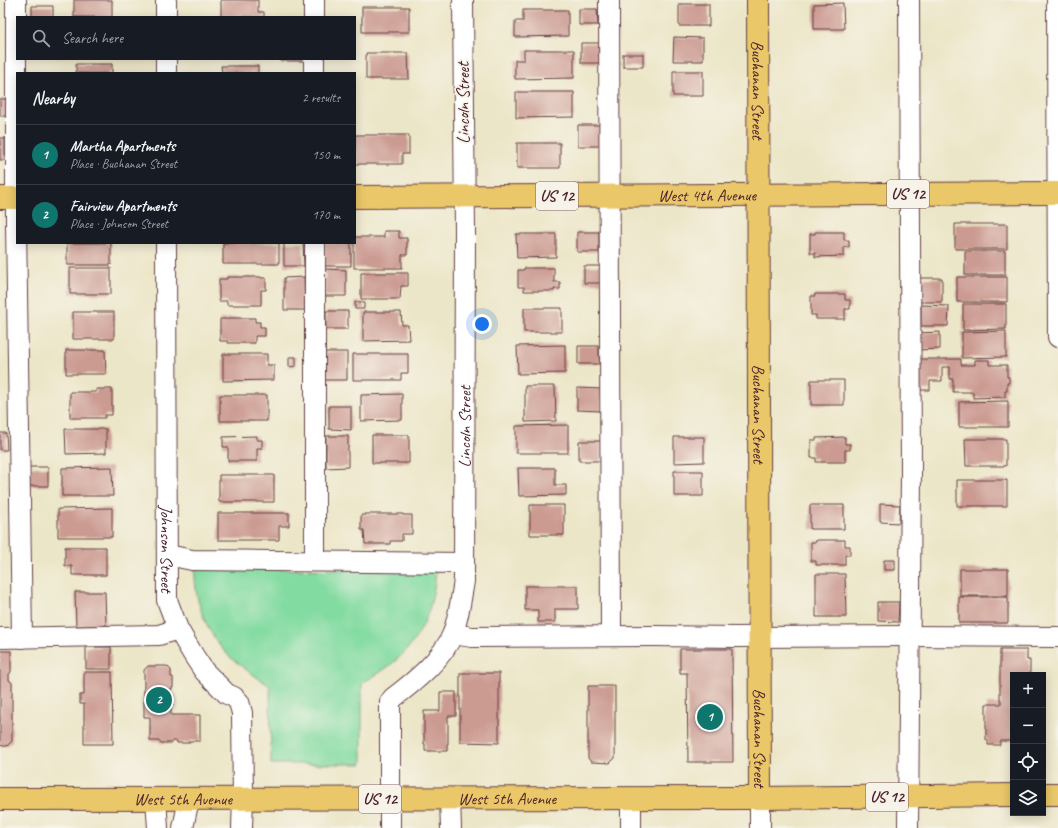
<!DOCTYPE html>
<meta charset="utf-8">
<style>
:root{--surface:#171b24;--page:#20242c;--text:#f1f3f6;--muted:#9ea1a6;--line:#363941;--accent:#0f766e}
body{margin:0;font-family:Caveat,sans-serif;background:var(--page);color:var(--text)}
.controls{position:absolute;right:12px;bottom:12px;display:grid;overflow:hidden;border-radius:0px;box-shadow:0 2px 10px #0003}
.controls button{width:36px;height:36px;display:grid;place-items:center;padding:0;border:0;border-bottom:1px solid var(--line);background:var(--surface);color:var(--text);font:20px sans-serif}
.you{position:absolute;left:482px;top:324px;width:14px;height:14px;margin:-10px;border:3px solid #fff;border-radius:50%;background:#1a73e8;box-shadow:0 0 0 6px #1a73e833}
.badge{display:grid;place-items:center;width:26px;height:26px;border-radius:50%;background:var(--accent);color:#fff;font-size:13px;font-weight:700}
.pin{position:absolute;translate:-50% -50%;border:2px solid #fff;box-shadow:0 1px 4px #0006}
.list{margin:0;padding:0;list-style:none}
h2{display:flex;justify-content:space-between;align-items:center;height:52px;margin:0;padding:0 16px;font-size:17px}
h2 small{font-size:13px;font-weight:400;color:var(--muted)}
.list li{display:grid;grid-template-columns:26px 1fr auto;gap:12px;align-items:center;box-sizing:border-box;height:60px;padding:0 16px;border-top:1px solid var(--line)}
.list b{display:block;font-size:15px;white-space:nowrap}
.list p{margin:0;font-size:13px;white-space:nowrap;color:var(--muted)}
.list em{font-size:13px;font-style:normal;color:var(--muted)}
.icon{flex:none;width:22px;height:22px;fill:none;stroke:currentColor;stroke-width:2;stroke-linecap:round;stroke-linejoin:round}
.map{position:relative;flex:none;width:1058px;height:828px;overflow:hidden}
.search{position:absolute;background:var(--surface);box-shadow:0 2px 10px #0003;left:16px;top:16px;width:340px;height:44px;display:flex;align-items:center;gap:10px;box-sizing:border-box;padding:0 14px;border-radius:0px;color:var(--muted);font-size:15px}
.panel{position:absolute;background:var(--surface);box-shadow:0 2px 10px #0003;left:16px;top:72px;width:340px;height:172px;border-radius:0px}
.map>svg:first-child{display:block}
</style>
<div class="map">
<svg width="1058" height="828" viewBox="0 0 1058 828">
<rect width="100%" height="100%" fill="#f7f3e8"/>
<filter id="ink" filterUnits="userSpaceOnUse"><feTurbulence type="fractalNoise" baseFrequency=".025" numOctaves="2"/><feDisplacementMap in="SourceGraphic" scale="8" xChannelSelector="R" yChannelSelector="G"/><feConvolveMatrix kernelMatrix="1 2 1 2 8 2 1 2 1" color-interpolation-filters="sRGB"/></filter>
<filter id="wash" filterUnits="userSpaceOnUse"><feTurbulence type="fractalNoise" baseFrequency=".012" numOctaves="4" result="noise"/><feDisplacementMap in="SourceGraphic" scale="16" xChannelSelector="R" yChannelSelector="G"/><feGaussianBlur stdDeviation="0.9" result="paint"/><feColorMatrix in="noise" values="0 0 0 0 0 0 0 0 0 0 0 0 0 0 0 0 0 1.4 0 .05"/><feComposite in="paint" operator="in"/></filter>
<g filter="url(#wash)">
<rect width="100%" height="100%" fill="#ece6c8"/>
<path fill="#82dba1" stroke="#667d66" d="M195 569 436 570C432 626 411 657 362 683V764H271L270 686C258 678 246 670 235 661 229 657 224 651 220 646 203 623 194 597 195 569Z"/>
<g id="blocks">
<path fill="#cb9a91" d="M74 0H112V17H74Z
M221 0H258V12H264V17H221Z
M843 3 844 29H814V4Z
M679 4H709V26H679Z
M32 6H53V17H32Z
M362 7H409V32H362Z
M579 9H597L598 25H579Z
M523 10H568V36L515 37V21H523Z
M674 37 703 38V61H673Z
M581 43H601L602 63H581Z
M524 50H574V78L515 79V60H524Z
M366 53H408L409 79H366Z
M623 54H643V67H623Z
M280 59H304V61H280Z
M76 64H112V73H76Z
M221 66H258V73H222Z
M673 71H703V96H673Z
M516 92H574V117L516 118Z
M0 99H8V116H0Z
M578 125H600V146H578Z
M355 135H409V154H402V164H355Z
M0 138H5V160H0Z
M517 143H560V168H517Z
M955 224H1007V249H955Z
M384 231H399V238H407V255H402V268H354V243H355V237H384Z
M577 232H599V252H577Z
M815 232H844V240H849V247H844V256L815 257V253H810V234H815Z
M516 234H556V257L517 258Z
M67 243H111V265H67Z
M223 243H279V264H223Z
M284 243H303L304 266H284Z
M325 243H351V266H325Z
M965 251H1005V275H965Z
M584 266H601V283H584Z
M70 268H111V294H70Z
M524 268H554V282H560V289H554V291H524V287H518V270H524Z
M325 269 346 270V296H325Z
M361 273H408V286H401L400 299H361Z
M227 277H261V278H266V290H261V305H227V301H219V279H227Z
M304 277 305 310H284V278Z
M957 277H1007V302H957Z
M918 278H942V302H918Z
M815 294H845V300H850V309H845V319H816V315H811V296H815Z
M355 302H364V309H355Z
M963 304H1006V329L963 330Z
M921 305 949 306 948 326H921Z
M524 308H562V332H524Z
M326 311H348V329H326Z
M73 312H114V339H73Z
M363 312H401L402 325H408L409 340 363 341Z
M228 318H255V322H260V327H265V336H255V343H228V341H220V319H228Z
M1006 331V357L962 358V332Z
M940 332V349L918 350V333Z
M565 345V373L518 374 517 346Z
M578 346H599V364H578Z
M66 350H105L106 374H66Z
M325 352H347V380H325Z
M223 354H267V365H274V380L223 381Z
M353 354H408V373H401V380H353Z
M289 357H296V366L289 367Z
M917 359H961V365H975V360H989V365H1007V377H1009V383H1007V391H1005V397L973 398V392H953V379H950V367H942V381H930V390H918Z
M811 380H844V405H811Z
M525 386H555L556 421 525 422Z
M577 388 602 389 601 411 577 410Z
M96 389H112V415H105V418H70V392H96Z
M402 394V420L361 421V395Z
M220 395H267V421H220Z
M1008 401V427H959V402Z
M329 406H351V430L329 429Z
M568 425V453H516V426Z
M65 429H106V453L66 454Z
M0 433H6L7 450H0Z
M372 435H409V463H372Z
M257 436V440H262V448H257V461H228V447H223V437Z
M326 436H348V467L326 468Z
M674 437H704V462L674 463Z
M845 437V444H850V450H845V462H816V458H811V440H816V438Z
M965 439H1006V466H966Z
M579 441H601V461H579Z
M29 467H48V486H29Z
M112 467 113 496H62V468Z
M518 468H555V485H566V495L519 496Z
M674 471H703V496H674Z
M219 475H274V502H219Z
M957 480H1007V506H957Z
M880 504 900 505 899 523 880 522Z
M530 505H564V535H530Z
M810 505H844V529H810Z
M112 508V537H58V509Z
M218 513H289V526H279V540H218Z
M365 514H403V515H412V534H402V541H390V544H365L364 530H361V515H365Z
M816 540H845V546H850V555H845V565H816V561H811V542H816Z
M65 547H106V575H72V566H65Z
M884 560H895V570H884Z
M960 569H1008V596H960Z
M816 574H845L846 617H816Z
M525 586H578V609H555V622H538V610H525Z
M75 592H105L106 626H76Z
M959 597H1008V623H959Z
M878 602H899L898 622 878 621Z
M86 647H111V669H86Z
M680 649H732L733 762H688L687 673H680Z
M1000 650H1027V660H1030V675H1013V741H1000V745H988V740H986V704H1001V700H1000Z
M0 651H11V672L9 674V680L12 683V741L7 746H2L0 744Z
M148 666H167L171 670V677H173V688H171V694H173V705H171V715H200V741H189V743H177V741H172V743H160V741H150V717H144V670Z
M84 672H112L113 744H84V704H80V695H84Z
M460 673H499V743L460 742Z
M588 686H615V758L610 763 591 762 588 758Z
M440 692H456V716H448V744H447V751H425V744H424V711H440Z"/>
</g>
</g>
<g filter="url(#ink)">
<use href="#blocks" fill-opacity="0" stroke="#623d43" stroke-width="1"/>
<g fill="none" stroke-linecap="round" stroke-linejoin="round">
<g stroke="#623d43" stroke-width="22">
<g id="minor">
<path d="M16 0V223L22 638"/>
<path d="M166 0V17"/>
<path d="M314 0V17"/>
<path d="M609 0 611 636"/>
<path d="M1057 0 1058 337"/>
<path d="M166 59V73"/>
<path d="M314 59V73"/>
<path id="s1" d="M166 243 167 600 178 629 194 656 204 671 227 694 234 697 239 702 242 713 243 799 242 828"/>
<path d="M315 243V561"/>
<path d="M168 555 192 560 464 563"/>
<path d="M453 634 472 637 653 636 736 637 909 636 1058 637"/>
<path d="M0 638 159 635 178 629"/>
<path d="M760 798V828"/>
<path d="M156 799 158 828"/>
<path d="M450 799 451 828"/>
<path d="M183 828 189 799"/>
<path id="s2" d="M390 828V702L393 698C414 682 444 658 453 633 459 616 461 599 464 581L465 231 463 0"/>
<path d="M631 828V798"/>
<path d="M908 828 911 472 909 0"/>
</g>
</g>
<g stroke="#623d43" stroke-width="24">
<g id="major">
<path id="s3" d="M758 0 760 798"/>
<path id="s4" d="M355 197 1058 193"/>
<path d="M0 198H17"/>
<path d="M1043 794H1058"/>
<path id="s5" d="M0 799 760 798 1013 795"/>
</g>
</g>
<use href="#minor" stroke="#fff" stroke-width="20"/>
<use href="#major" stroke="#eac769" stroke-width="22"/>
</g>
</g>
<g text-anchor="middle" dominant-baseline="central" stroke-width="3.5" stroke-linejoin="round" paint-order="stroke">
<g fill="#f7f3e8" stroke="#7e5f64" stroke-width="1">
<rect x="887" y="180" width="42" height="28" rx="3"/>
<rect x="536" y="182" width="42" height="28" rx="3"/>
<rect x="866" y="783" width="42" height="28" rx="3"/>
<rect x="359" y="785" width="42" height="28" rx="3"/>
</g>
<g font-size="16" font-weight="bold" fill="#4a1f2b">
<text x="908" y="194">US 12</text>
<text x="557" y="196">US 12</text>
<text x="887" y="797">US 12</text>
<text x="380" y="799">US 12</text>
</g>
<g font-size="17" fill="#4a1f2b" stroke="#f7f3e8">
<text stroke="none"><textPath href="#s3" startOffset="90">Buchanan Street</textPath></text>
<text transform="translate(463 103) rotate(-90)">Lincoln Street</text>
<text stroke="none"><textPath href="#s4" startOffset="352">West 4th Avenue</textPath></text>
<text stroke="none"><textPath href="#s3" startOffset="414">Buchanan Street</textPath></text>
<text stroke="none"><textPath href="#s2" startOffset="428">Lincoln Street</textPath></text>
<text stroke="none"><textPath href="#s1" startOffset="306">Johnson Street</textPath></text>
<text stroke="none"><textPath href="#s3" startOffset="738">Buchanan Street</textPath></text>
<text stroke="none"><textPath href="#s5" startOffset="183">West 5th Avenue</textPath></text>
<text stroke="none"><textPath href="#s5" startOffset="507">West 5th Avenue</textPath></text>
</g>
</g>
</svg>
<div class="controls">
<button>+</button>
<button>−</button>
<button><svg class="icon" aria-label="locate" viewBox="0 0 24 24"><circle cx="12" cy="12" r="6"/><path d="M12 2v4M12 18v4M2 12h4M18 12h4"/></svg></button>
<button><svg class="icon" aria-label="layers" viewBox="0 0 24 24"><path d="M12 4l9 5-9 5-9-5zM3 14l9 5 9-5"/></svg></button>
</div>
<div class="you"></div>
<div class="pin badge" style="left:710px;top:717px">1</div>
<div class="pin badge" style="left:159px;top:700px">2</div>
<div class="search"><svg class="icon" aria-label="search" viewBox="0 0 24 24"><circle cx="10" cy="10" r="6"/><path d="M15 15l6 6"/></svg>Search here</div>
<section class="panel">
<h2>Nearby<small>2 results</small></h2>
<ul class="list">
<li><span class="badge">1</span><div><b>Martha Apartments</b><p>Place · Buchanan Street</p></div><em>150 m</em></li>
<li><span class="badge">2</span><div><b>Fairview Apartments</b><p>Place · Johnson Street</p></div><em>170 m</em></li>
</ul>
</section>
</div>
